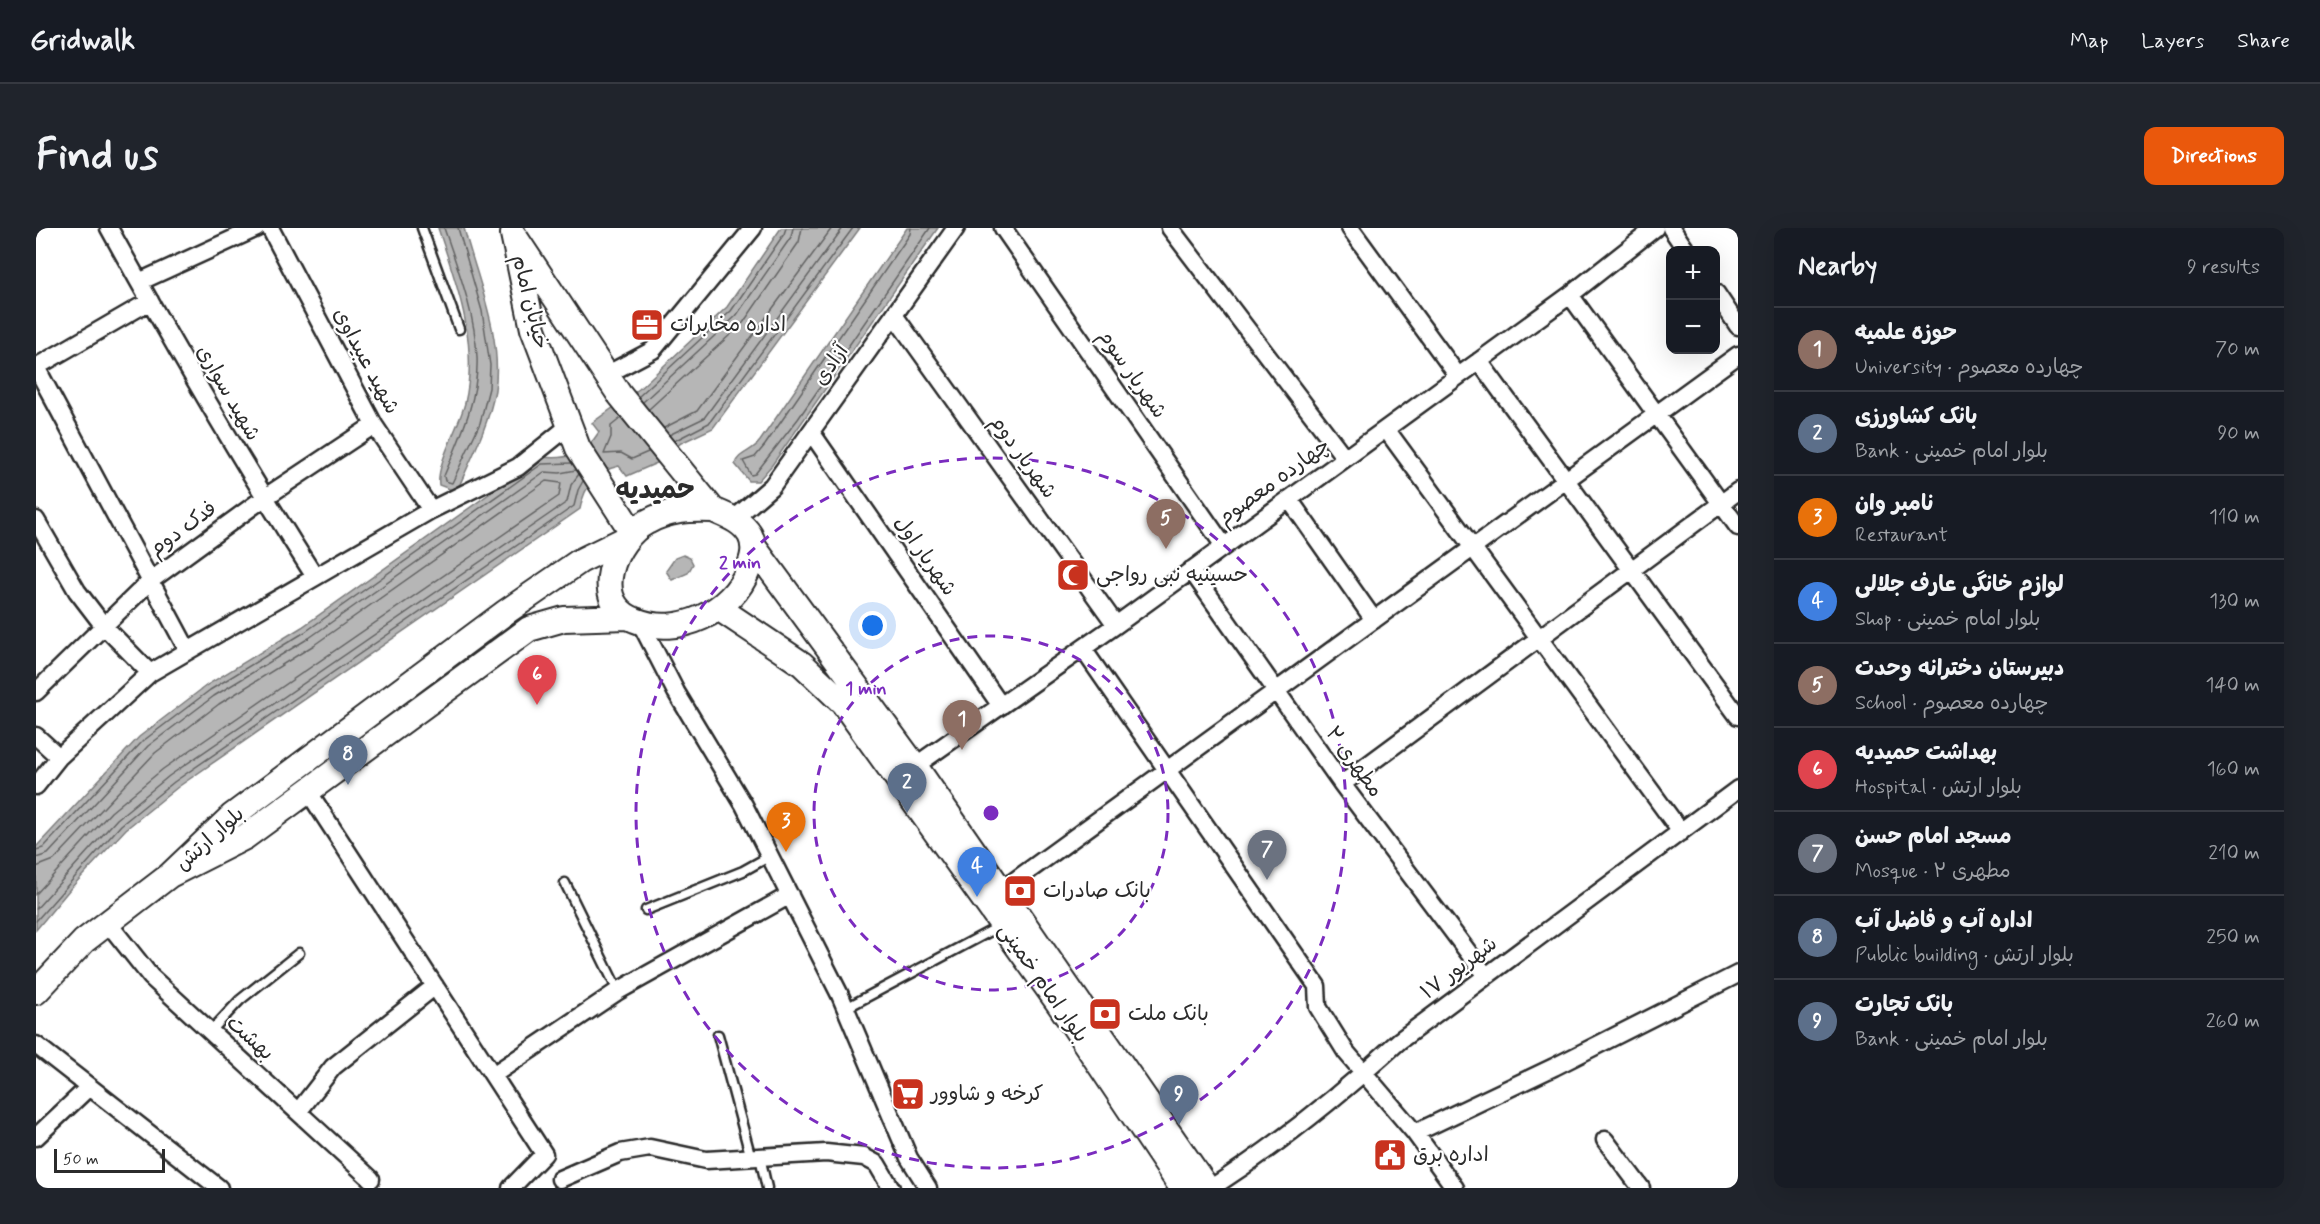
<!DOCTYPE html>
<meta charset="utf-8">
<style>
:root{--surface:#171b24;--page:#20242c;--text:#f1f3f6;--muted:#9ea1a6;--line:#363941;--accent:#ea580c}
body{margin:0;font-family:Mynerve,"Playpen Sans Arabic",sans-serif;background:var(--page);color:var(--text)}
.controls{position:absolute;right:18px;top:18px;display:grid;overflow:hidden;border-radius:12px;box-shadow:0 6px 24px #0002}
.controls button{width:54px;height:54px;display:grid;place-items:center;padding:0;border:0;border-bottom:2px solid var(--line);background:var(--surface);color:var(--text);font:30px sans-serif}
.scale{position:absolute;left:18px;bottom:15px;width:111px;box-sizing:border-box;padding-left:6px;border:3px solid #2b2b2b;border-top:0;font-size:16px;line-height:21px;white-space:nowrap;color:#2b2b2b;-webkit-text-stroke:4px #fff;paint-order:stroke}
.you{position:absolute;left:837px;top:398px;width:21px;height:21px;margin:-15px;border:4px solid #fff;border-radius:50%;background:#1a73e8;box-shadow:0 0 0 9px #1a73e833}
.badge{display:grid;place-items:center;width:39px;height:39px;border-radius:50%;background:var(--accent);color:#fff;font-size:20px;font-weight:700}
.pin{position:absolute;translate:-50% -50px;filter:drop-shadow(0 2px 3px #0008)}
.pin::after{content:'';position:absolute;top:32px;width:21px;height:18px;background:inherit;clip-path:polygon(0 0,100% 0,50% 100%)}
.list{margin:0;padding:0;list-style:none}
h2{display:flex;justify-content:space-between;align-items:center;height:78px;margin:0;padding:0 24px;font-size:26px}
h2 small{font-size:20px;font-weight:400;color:var(--muted)}
.list li{display:grid;grid-template-columns:39px 1fr auto;gap:18px;align-items:center;box-sizing:border-box;height:84px;padding:0 24px;border-top:2px solid var(--line)}
.list b{display:block;font-size:22px;white-space:nowrap}
.list p{margin:0;font-size:20px;white-space:nowrap;color:var(--muted)}
.list em{font-size:20px;font-style:normal;color:var(--muted)}
.map{position:relative;flex:none;width:1702px;height:960px;overflow:hidden;border-radius:12px}
header{display:flex;align-items:center;gap:36px;box-sizing:border-box;height:84px;padding:0 30px;background:var(--surface);border-bottom:2px solid var(--line)}
header strong{font-size:28px}
nav{display:flex;gap:33px;margin-inline-start:auto;font-size:21px}
.intro{display:flex;align-items:center;justify-content:space-between;box-sizing:border-box;height:144px;padding:0 36px}
h1{margin:0;font-size:42px}
.button{padding:15px 27px;border-radius:12px;background:var(--accent);color:#fff;font-size:21px;font-weight:700}
main{display:flex;gap:36px;padding:0 36px}
aside{flex:1;background:var(--surface);border-radius:12px;box-shadow:0 6px 24px #0002}
.map>svg:first-child{display:block}
</style>
<header>
<strong>Gridwalk</strong>
<nav><a>Map</a><a>Layers</a><a>Share</a></nav>
</header>
<div class="intro"><h1>Find us</h1><a class="button">Directions</a></div>
<main>
<div class="map">
<svg width="1702" height="960" viewBox="0 0 1702 960">
<rect width="100%" height="100%" fill="#fff"/>
<filter id="ink" filterUnits="userSpaceOnUse"><feTurbulence type="fractalNoise" baseFrequency=".0167" numOctaves="2"/><feDisplacementMap in="SourceGraphic" scale="12" xChannelSelector="R" yChannelSelector="G"/><feConvolveMatrix kernelMatrix="1 2 1 2 8 2 1 2 1" color-interpolation-filters="sRGB"/></filter>
<g filter="url(#ink)">
<path fill="#b6b6b6" stroke="#7e7e7e" stroke-width="1.5" d="M402 0H428C441 51 467 108 459 162 453 195 438 225 424 256L416 262 403 257C400 236 423 199 429 175 443 115 421 56 402 0Z
M745 0H824L677 200 645 215 623 234 591 248 583 238C560 243 548 258 544 281L142 559 90 601 34 661 0 702V619L103 509 171 457 266 399 505 229C530 232 549 227 563 204L556 195 603 161 691 79Z
M871 0H902L736 237 722 253H713L699 236C702 225 716 224 724 213Z
M647 327 654 330 657 336 652 345 636 352 630 343 639 330Z"/>
<g fill="none" stroke-linecap="round" stroke-linejoin="round">
<path stroke="#636363" stroke-width="1.5" d="M408 0C422 41 439 85 441 129 443 170 424 210 408 248L409 253 416 255 444 195 453 160 454 137 446 83 422 0
M875 0 874 6 729 217 719 229 707 233 715 247 719 246 762 191 894 0
M602 169 695 83 748 6 750 0
M607 174 700 88 755 9 757 0
M613 181 707 95 763 14 766 0
M585 190 575 198V209L568 226 585 225 596 231 612 224
M628 200 661 183 796 0
M633 207 668 190 807 0
M638 213 673 195 817 0
M0 622 7 620 107 513 174 462 269 404 506 236 536 235
M0 630 12 626 112 518 178 468 273 410 508 244 524 245 540 242
M0 639 18 632 119 525 183 476 278 417 510 253 525 255 523 268 127 541 75 584 0 666
M0 681 81 591 133 548 531 274 535 257 543 246
M0 693 85 597 138 554 538 278 542 262 547 253"/>
<g stroke="#2b2b2b" stroke-width="13">
<path id="lane" d="M386 0 423 101
M529 655 582 763
M610 682 707 643 734 628
M810 780 966 697
M174 804 204 772 263 725
M682 807 715 930
M724 929 731 960"/>
</g>
<g stroke="#2b2b2b" stroke-width="21">
<path id="street" d="M73 0C138 118 206 235 279 349
M234 0 338 197 395 282
M967 0 1188 318
M1134 0 1309 230
M1314 0 1422 148
M1635 0 1650 22
M103 54 221 0
M1680 65 1702 98
M1534 67 1702 299
M858 87 1080 397
M1443 133 1702 488
M0 139 152 423
M0 139 114 73
M570 147 617 122 717 0
M1350 201 1645 604
M775 204 965 478
M1253 271 1338 392
M698 291 736 258 920 0
M0 292 41 363 67 397 114 445
M1155 342 1306 556 1450 748
M604 394 640 464 708 577 804 767 873 930 892 960
M1047 421 1281 758 1282 779 1310 824 1379 905 1518 839 1702 746
M0 464 114 353 228 270 338 197
M0 508 23 529
M879 538 1080 397 1534 67 1619 0
M1306 556 1702 263
M0 558 23 529 114 445 395 282 482 239 533 198
M272 563 508 926 475 960
M966 662 1702 127
M72 695 115 749 335 951
M0 817 183 960
M457 847 582 763 754 667
M262 884 297 839 399 758
M1379 905 1419 960
M0 909 53 859
M1569 912 1605 960
M524 951 584 925 614 920 670 932 790 925 828 929 841 936 855 960
M1175 960C1242 917 1304 867 1363 813L1702 561"/>
</g>
<g stroke="#2b2b2b" stroke-width="28">
<path id="secondary" d="M596 304 542 220 497 101 477 6 583 166 677 282C691 288 706 293 714 307 720 319 717 330 712 342 696 384 642 410 599 392 553 374 577 312 611 294 632 282 653 281 677 282
M718 319 879 538 1171 960
M684 381 766 436 807 475 1023 776 1146 960
M591 389 528 391 493 401 209 609 134 647 196 588 470 384 544 333 591 310
M0 764 48 713 134 647"/>
</g>
<use href="#lane" stroke="#fff" stroke-width="8"/>
<use href="#street" stroke="#fff" stroke-width="16"/>
<use href="#secondary" stroke="#fff" stroke-width="24"/>
</g>
</g>
<g fill="none" stroke="#7b2cbf" stroke-width="3" stroke-dasharray="10 8">
<circle cx="955" cy="585" r="177"/>
<circle cx="955" cy="585" r="355"/>
</g>
<defs>
<g id="office-square" transform="scale(1.725)"><rect x="-9" y="-9" width="18" height="18" rx="4" fill="#c8321e" stroke="#fff"/><path d="M-6-3h4V-5.5h4V-3h4V5H-6ZM-1-4.5V-3h2v-1.5ZM-6 0V1H6V0Z" fill="#fff"/></g>
<g id="mosque-square" transform="scale(1.725)"><rect x="-9" y="-9" width="18" height="18" rx="4" fill="#c8321e" stroke="#fff"/><path d="M3.5-4.9A6 6 0 1 0 3.5 4.9A5 5 0 1 1 3.5-4.9Z" fill="#fff"/></g>
<g id="bank-square" transform="scale(1.725)"><rect x="-9" y="-9" width="18" height="18" rx="4" fill="#c8321e" stroke="#fff"/><path d="M-6-4H6V4H-6ZM0-2.3a2.3 2.3 0 1 0 0 4.6a2.3 2.3 0 1 0 0-4.6Z" fill="#fff"/></g>
<g id="supermarket-square" transform="scale(1.725)"><rect x="-9" y="-9" width="18" height="18" rx="4" fill="#c8321e" stroke="#fff"/><path d="M-6-5.5h2.5l.6 2H6L4.5 2H-2.5L-4.4-4H-6ZM-1.5 3.2a1.3 1.3 0 1 0 .1 0ZM3 3.2a1.3 1.3 0 1 0 .1 0Z" fill="#fff"/></g>
<g id="civic-square" transform="scale(1.725)"><rect x="-9" y="-9" width="18" height="18" rx="4" fill="#c8321e" stroke="#fff"/><path d="M-.6-6.5H3V-4.5H.6V-3L4-1V1h2V6H-6V1h2V-1L-.6-3ZM-1.2 2.5V6h2.4V2.5Z" fill="#fff"/></g>
</defs>
<g fill-rule="evenodd">
<use href="#office-square" x="611" y="97"/>
<use href="#mosque-square" x="1037" y="347"/>
<use href="#bank-square" x="984" y="663"/>
<use href="#bank-square" x="1069" y="786"/>
<use href="#supermarket-square" x="872" y="866"/>
<use href="#civic-square" x="1354" y="927"/>
</g>
<g text-anchor="middle" dominant-baseline="central" stroke-width="4.5" stroke-linejoin="round" paint-order="stroke">
<g font-size="21" fill="#2b2b2b" stroke="#fff">
<text transform="translate(494 74) rotate(76)">خیابان امام</text>
<text transform="translate(330 133) rotate(62)">شهید عبیداوی</text>
<text transform="translate(795 137) rotate(-55)">آزادی</text>
<text transform="translate(1096 146) rotate(55)">شهریار سوم</text>
<text transform="translate(192 165) rotate(60)">شهید سواری</text>
<text transform="translate(987 229) rotate(54)">شهریار دوم</text>
<text transform="translate(1238 254) rotate(-36)">چهارده معصوم</text>
<text transform="translate(147 301) rotate(-36)">فدک دوم</text>
<text transform="translate(889 328) rotate(55)">شهریار اول</text>
<text transform="translate(1318 534) rotate(54)">مطهری ۲</text>
<text transform="translate(174 611) rotate(-42)">بلوار ارتش</text>
<text transform="translate(1423 740) rotate(-37)">۱۷ شهریور</text>
<text transform="translate(1007 755) rotate(55)">بلوار امام خمینی</text>
<text transform="translate(214 810) rotate(42)">بهشت</text>
</g>
<g font-size="21" fill="#2b2b2b" stroke="#fff" text-anchor="start">
<text x="634" y="97">اداره مخابرات</text>
<text x="1060" y="347">حسینیه نبی رواجی</text>
<text x="1007" y="663">بانک صادرات</text>
<text x="1092" y="786">بانک ملت</text>
<text x="895" y="866">کرخه و شاوور</text>
<text x="1377" y="927">اداره برق</text>
</g>
<g font-size="27" font-weight="bold" fill="#2b2b2b" stroke="#fff">
<text x="619" y="262">حمیدیه</text>
</g>
</g>
<circle cx="955" cy="585" r="9" fill="#7b2cbf" stroke="#fff" stroke-width="3"/>
<g font-size="18" text-anchor="middle" font-weight="bold" fill="#7b2cbf" stroke="#fff" stroke-width="4.5" stroke-linejoin="round" paint-order="stroke">
<text x="704" y="340">2 min</text>
<text x="830" y="466">1 min</text>
</g>
</svg>
<div class="controls">
<button>+</button>
<button>−</button>
</div>
<div class="scale">50 m</div>
<div class="you"></div>
<div class="pin badge" style="left:926px;top:522px;background:#8d6e63">1</div>
<div class="pin badge" style="left:871px;top:585px;background:#5c6f8a">2</div>
<div class="pin badge" style="left:750px;top:624px;background:#e8710a">3</div>
<div class="pin badge" style="left:941px;top:669px;background:#3f7fe0">4</div>
<div class="pin badge" style="left:1130px;top:321px;background:#8d6e63">5</div>
<div class="pin badge" style="left:501px;top:477px;background:#e0444e">6</div>
<div class="pin badge" style="left:1231px;top:652px;background:#6b7280">7</div>
<div class="pin badge" style="left:312px;top:557px;background:#5c6f8a">8</div>
<div class="pin badge" style="left:1143px;top:897px;background:#5c6f8a">9</div>
</div>
<aside>
<h2>Nearby<small>9 results</small></h2>
<ul class="list">
<li><span class="badge" style="background:#8d6e63">1</span><div><b>حوزه علمیه</b><p>University · چهارده معصوم</p></div><em>70 m</em></li>
<li><span class="badge" style="background:#5c6f8a">2</span><div><b>بانک کشاورزی</b><p>Bank · بلوار امام خمینی</p></div><em>90 m</em></li>
<li><span class="badge" style="background:#e8710a">3</span><div><b>نامبر وان</b><p>Restaurant</p></div><em>110 m</em></li>
<li><span class="badge" style="background:#3f7fe0">4</span><div><b>لوازم خانگی عارف جلالی</b><p>Shop · بلوار امام خمینی</p></div><em>130 m</em></li>
<li><span class="badge" style="background:#8d6e63">5</span><div><b>دبیرستان دخترانه وحدت</b><p>School · چهارده معصوم</p></div><em>140 m</em></li>
<li><span class="badge" style="background:#e0444e">6</span><div><b>بهداشت حمیدیه</b><p>Hospital · بلوار ارتش</p></div><em>160 m</em></li>
<li><span class="badge" style="background:#6b7280">7</span><div><b>مسجد امام حسن</b><p>Mosque · مطهری ۲</p></div><em>210 m</em></li>
<li><span class="badge" style="background:#5c6f8a">8</span><div><b>اداره آب و فاضل آب</b><p>Public building · بلوار ارتش</p></div><em>250 m</em></li>
<li><span class="badge" style="background:#5c6f8a">9</span><div><b>بانک تجارت</b><p>Bank · بلوار امام خمینی</p></div><em>260 m</em></li>
</ul>
</aside>
</main>
